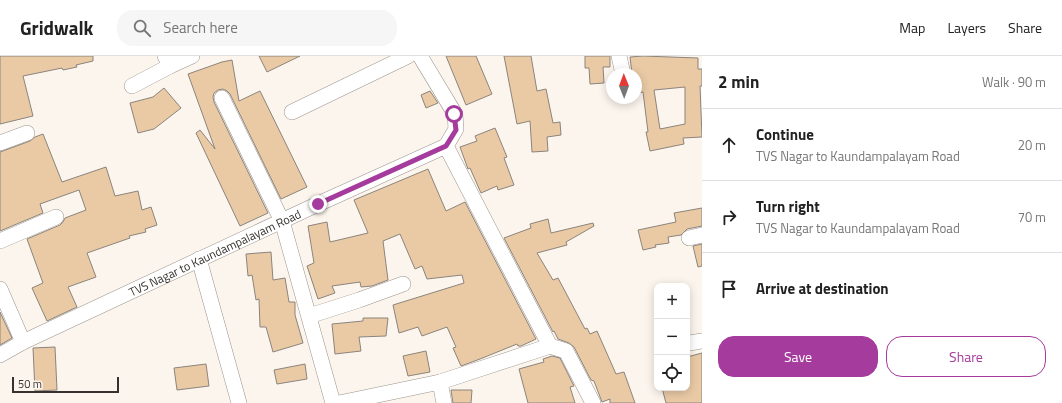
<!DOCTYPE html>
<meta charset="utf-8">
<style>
:root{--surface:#fff;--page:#f6f6f6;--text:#222;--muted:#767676;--line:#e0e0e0;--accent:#a53b9d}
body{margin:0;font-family:"Titillium Web",sans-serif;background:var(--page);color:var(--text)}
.controls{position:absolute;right:12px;bottom:12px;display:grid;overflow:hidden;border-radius:8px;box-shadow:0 2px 10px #0003}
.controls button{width:36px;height:36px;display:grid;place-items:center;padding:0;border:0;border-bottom:1px solid var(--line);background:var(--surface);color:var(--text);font:20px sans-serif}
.compass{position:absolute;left:606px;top:12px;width:36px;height:36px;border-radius:50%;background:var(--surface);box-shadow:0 2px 10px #0003;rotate:359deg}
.scale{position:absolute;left:12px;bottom:10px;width:107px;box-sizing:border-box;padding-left:4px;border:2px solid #34312e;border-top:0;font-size:11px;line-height:14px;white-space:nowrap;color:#34312e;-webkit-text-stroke:3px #fcf5ed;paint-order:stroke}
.stop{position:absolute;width:12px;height:12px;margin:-9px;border:3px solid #a53b9d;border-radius:50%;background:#fff}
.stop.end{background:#a53b9d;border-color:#fff;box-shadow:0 1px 4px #0008}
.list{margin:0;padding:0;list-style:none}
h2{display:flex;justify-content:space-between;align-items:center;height:52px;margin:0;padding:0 16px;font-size:17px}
h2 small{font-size:13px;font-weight:400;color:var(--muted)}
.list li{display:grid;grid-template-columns:26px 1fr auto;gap:12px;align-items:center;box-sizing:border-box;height:72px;padding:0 16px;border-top:1px solid var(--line)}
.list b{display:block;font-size:15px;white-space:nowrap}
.list p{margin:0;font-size:13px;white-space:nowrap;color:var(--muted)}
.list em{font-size:13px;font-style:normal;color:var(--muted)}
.actions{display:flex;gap:8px;padding:12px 16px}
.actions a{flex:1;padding:9px 0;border:1px solid var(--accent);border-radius:16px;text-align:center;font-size:14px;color:var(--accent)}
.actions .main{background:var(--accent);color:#fff}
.icon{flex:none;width:22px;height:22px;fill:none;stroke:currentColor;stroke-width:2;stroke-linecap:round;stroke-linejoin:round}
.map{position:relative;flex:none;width:702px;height:347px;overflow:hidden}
header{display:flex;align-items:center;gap:24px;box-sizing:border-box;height:56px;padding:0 20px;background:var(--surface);border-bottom:1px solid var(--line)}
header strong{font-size:19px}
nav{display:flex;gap:22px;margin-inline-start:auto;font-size:14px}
.search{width:280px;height:36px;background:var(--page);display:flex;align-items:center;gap:10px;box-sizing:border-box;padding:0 14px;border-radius:16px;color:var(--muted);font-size:15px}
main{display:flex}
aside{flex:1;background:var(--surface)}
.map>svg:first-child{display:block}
</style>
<header>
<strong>Gridwalk</strong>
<div class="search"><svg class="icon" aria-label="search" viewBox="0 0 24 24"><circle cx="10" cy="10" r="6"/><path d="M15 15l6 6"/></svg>Search here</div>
<nav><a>Map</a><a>Layers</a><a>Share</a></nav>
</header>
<main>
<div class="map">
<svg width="702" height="347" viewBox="0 0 702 347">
<rect width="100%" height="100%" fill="#fcf5ed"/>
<path fill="#eacaa5" stroke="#8b847d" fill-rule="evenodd" d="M0 0H93V5L76 9 77 11 63 14 62 12 23 20 33 60 0 68Z
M259 0H300L267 16Z
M446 0H476L492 38 466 49Z
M504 0H531L537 35 546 33 553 67 560 66 561 79 547 81 548 95 532 96 530 65 517 68Z
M585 0H610V11H603L604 27 590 28 589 12H585Z
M643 0 698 2V13H702V30H700L702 81 683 82 684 88 650 95 646 76H648L643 36 639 37 636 18H632L630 1ZM685 31V68L660 73 654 34Z
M232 4 239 45 260 35 307 131 281 143 230 38 227 35 223 33 218 34 214 37 213 41 214 46 268 157 240 170 196 77 200 74 215 93 188 18 222 6Z
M164 32 181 52 154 73 138 77 130 47 153 41Z
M430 35 438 47 426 52 421 39Z
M495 72 507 101 504 102 514 129 498 134 497 130 481 137 470 112 468 113 460 91 477 85 475 80Z
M43 78 62 126 106 111 115 140 138 135 142 154 151 151 157 169 145 173 146 176 129 180 130 182 87 197 96 221 68 231 77 251 47 265 32 232 43 227 27 183 60 169 63 166 65 162 86 154 79 134 40 148 43 157 0 175V96L30 85 35 81Z
M428 113 446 155 465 146 536 283 521 290H518L517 288 480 303 461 310 453 292 456 291 447 271 422 280 418 271 399 277 393 249 464 227 462 219 427 223 422 210 415 213 400 178 383 185 388 224 372 230 361 231 360 226 332 230 335 237 318 243 307 210 314 207 308 170 327 166 330 186 368 177 354 144Z
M702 152V170L687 173 681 179 668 181 669 187 655 189 656 191 643 194 638 174 676 166 674 157Z
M548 163 551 177 593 167 594 170 566 186 567 189 537 197 553 224 558 222 585 273 587 272 590 278 597 275 616 318 624 316 635 347H610V343L602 346 594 325 591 324 574 291 569 287 558 283 554 275 553 276 504 182 531 172 530 168Z
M702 188V210L698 211 693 190Z
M271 196 273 224 285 222 289 246H295V259L303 287 273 296 266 271H260L259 243 256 244 252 219 248 220 246 198Z
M0 256 12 282 0 289Z
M363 262H388L386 280 359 281 361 295 335 298 332 268 363 265Z
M55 291 57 334 35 335 33 292Z
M426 295 430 316 408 320 403 300Z
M702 297V347H666L662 332H687V301Z
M552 300 560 302 574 330 570 331 575 347H528L519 313 544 306 543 303Z
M206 308 209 330 177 334 174 312Z
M305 308 307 323 277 328 274 314Z
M451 334H472L471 347H453Z"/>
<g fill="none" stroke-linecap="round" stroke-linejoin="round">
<g stroke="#9c958e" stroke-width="16">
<g id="minor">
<path d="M165 0 170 10 192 0"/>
<path d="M619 0 623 18"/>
<path d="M132 30 170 10"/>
<path d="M222 42 282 165 333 347"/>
<path d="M292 56 408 0"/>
<path d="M0 87 27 77"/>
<path d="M446 90 550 290 566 295 593 347"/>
<path d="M689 182 702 179"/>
<path d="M0 185 56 161"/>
<path d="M199 203 239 347"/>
<path d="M0 233 23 286"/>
<path d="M309 260 359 244 403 228"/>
<path d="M690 287 702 285"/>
<path id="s1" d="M0 299 23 286 318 148 446 90 456 73 455 58 420 0"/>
<path d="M339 347 440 326"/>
<path d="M444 347 440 326 550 290"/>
</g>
</g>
<use href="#minor" stroke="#fff" stroke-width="15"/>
</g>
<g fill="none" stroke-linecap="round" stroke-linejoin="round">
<path stroke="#a53b9d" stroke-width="5" d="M318 148 446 90 456 74 454 58"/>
</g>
<g text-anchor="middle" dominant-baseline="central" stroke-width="3.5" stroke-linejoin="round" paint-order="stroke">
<g font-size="12" fill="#34312e" stroke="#fcf5ed">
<text stroke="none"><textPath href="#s1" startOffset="238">TVS Nagar to Kaundampalayam Road</textPath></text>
</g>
</g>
</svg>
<div class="controls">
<button>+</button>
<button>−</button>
<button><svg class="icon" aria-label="locate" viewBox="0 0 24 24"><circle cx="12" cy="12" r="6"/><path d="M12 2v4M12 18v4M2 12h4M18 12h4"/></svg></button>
</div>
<svg class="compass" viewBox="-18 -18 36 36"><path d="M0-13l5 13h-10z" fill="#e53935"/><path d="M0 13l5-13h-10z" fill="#767676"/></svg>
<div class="scale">50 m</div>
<div class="stop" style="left:454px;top:58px"></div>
<div class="stop end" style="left:318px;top:148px"></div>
</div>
<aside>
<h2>2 min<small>Walk · 90 m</small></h2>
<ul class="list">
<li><svg class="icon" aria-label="ahead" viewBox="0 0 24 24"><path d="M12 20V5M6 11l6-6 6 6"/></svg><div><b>Continue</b><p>TVS Nagar to Kaundampalayam Road</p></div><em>20 m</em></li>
<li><svg class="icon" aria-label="right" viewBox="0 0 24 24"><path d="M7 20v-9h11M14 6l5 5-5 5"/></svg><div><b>Turn right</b><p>TVS Nagar to Kaundampalayam Road</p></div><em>70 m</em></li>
<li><svg class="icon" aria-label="arrive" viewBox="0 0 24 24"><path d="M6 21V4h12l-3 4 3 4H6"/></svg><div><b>Arrive at destination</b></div></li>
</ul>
<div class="actions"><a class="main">Save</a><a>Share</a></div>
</aside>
</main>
